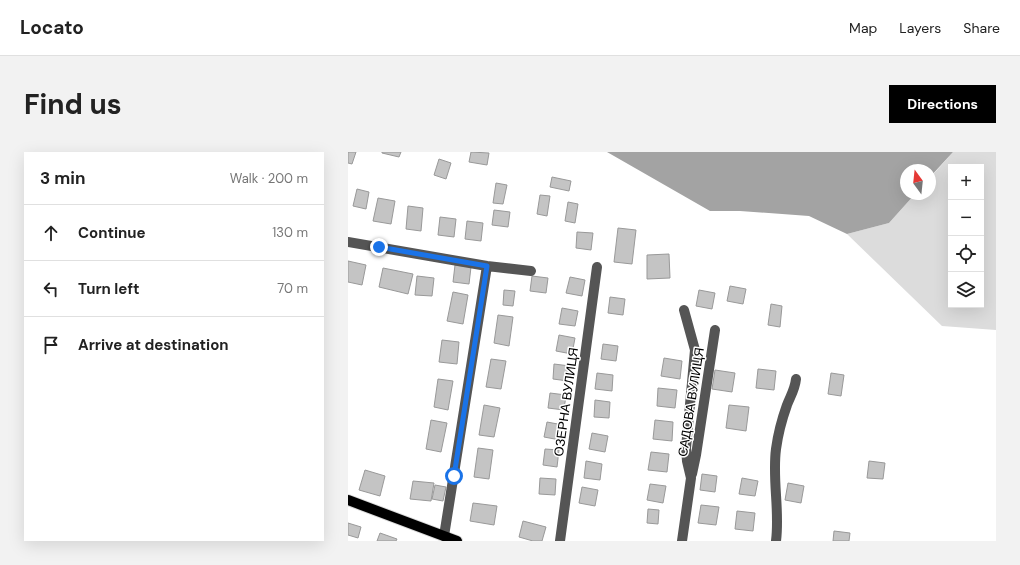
<!DOCTYPE html>
<meta charset="utf-8">
<style>
:root{--surface:#fff;--page:#f2f2f2;--text:#222;--muted:#767676;--line:#e0e0e0;--accent:#000}
body{margin:0;font-family:"DM Sans",sans-serif;background:var(--page);color:var(--text)}
.controls{position:absolute;right:12px;top:12px;display:grid;overflow:hidden;border-radius:0px;box-shadow:0 4px 16px #0002}
.controls button{width:36px;height:36px;display:grid;place-items:center;padding:0;border:0;border-bottom:1px solid var(--line);background:var(--surface);color:var(--text);font:20px sans-serif}
.compass{position:absolute;left:552px;top:12px;width:36px;height:36px;border-radius:50%;background:var(--surface);box-shadow:0 4px 16px #0002;rotate:345deg}
.stop{position:absolute;width:12px;height:12px;margin:-9px;border:3px solid #1a73e8;border-radius:50%;background:#fff}
.stop.end{background:#1a73e8;border-color:#fff;box-shadow:0 1px 4px #0008}
.list{margin:0;padding:0;list-style:none}
h2{display:flex;justify-content:space-between;align-items:center;height:52px;margin:0;padding:0 16px;font-size:17px}
h2 small{font-size:13px;font-weight:400;color:var(--muted)}
.list li{display:grid;grid-template-columns:26px 1fr auto;gap:12px;align-items:center;box-sizing:border-box;height:56px;padding:0 16px;border-top:1px solid var(--line)}
.list b{display:block;font-size:15px;white-space:nowrap}
.list em{font-size:13px;font-style:normal;color:var(--muted)}
.icon{flex:none;width:22px;height:22px;fill:none;stroke:currentColor;stroke-width:2;stroke-linecap:round;stroke-linejoin:round}
.map{position:relative;flex:none;width:648px;height:389px;overflow:hidden;border-radius:0px}
header{display:flex;align-items:center;gap:24px;box-sizing:border-box;height:56px;padding:0 20px;background:var(--surface);border-bottom:1px solid var(--line)}
header strong{font-size:19px}
nav{display:flex;gap:22px;margin-inline-start:auto;font-size:14px}
.intro{display:flex;align-items:center;justify-content:space-between;box-sizing:border-box;height:96px;padding:0 24px}
h1{margin:0;font-size:28px}
.button{padding:10px 18px;border-radius:0px;background:var(--accent);color:#fff;font-size:14px;font-weight:700}
main{display:flex;gap:24px;padding:0 24px}
aside{flex:1;background:var(--surface);border-radius:0px;box-shadow:0 4px 16px #0002}
.map>svg:first-child{display:block}
</style>
<header>
<strong>Locato</strong>
<nav><a>Map</a><a>Layers</a><a>Share</a></nav>
</header>
<div class="intro"><h1>Find us</h1><a class="button">Directions</a></div>
<main>
<aside>
<h2>3 min<small>Walk · 200 m</small></h2>
<ul class="list">
<li><svg class="icon" aria-label="ahead" viewBox="0 0 24 24"><path d="M12 20V5M6 11l6-6 6 6"/></svg><div><b>Continue</b></div><em>130 m</em></li>
<li><svg class="icon" aria-label="left" viewBox="0 0 24 24"><path d="M17 20v-9H6M10 6l-5 5 5 5"/></svg><div><b>Turn left</b></div><em>70 m</em></li>
<li><svg class="icon" aria-label="arrive" viewBox="0 0 24 24"><path d="M6 21V4h12l-3 4 3 4H6"/></svg><div><b>Arrive at destination</b></div></li>
</ul>
</aside>
<div class="map">
<svg width="648" height="389" viewBox="0 0 648 389">
<rect width="100%" height="100%" fill="#fff"/>
<path fill="#dcdcdc" fill-rule="evenodd" d="M605 0H648V178L594 174 499 82 541 71 567 42H582V26ZM603 15H633V153H603Z"/>
<path fill="#a3a3a3" d="M259 0H605L582 25V18H558V42H567L541 71 499 82 461 64 392 59H362Z"/>
<path fill="#c4c4c4" stroke="#999" d="M0 0H8L4 12 0 11Z
M34 0H53L51 5 34 1Z
M123 0 141 1 139 13 121 10Z
M91 7 103 11 98 27 86 23Z
M204 25 223 29 221 39 202 35Z
M148 31 159 33 155 52 145 51Z
M9 37 21 40 18 57 5 54Z
M192 43 202 44 199 64 189 62Z
M30 46 47 49 43 72 25 69Z
M220 50 230 52 227 71 217 69Z
M60 54 75 56 73 79 58 77Z
M146 58 162 60 160 75 144 73Z
M92 65 108 67 106 85 90 83Z
M119 69 135 71 133 89 117 87Z
M270 76 288 78 284 112 266 110Z
M229 80 245 81 243 98 228 96Z
M321 102 322 126 299 127V103Z
M0 109 18 113 14 133 0 130Z
M107 113 123 115 121 132 105 130Z
M35 116 65 122 60 142 31 135Z
M69 124 86 126 84 144 67 143Z
M184 124 200 126 198 141 182 139Z
M222 125 237 128 234 144 218 141Z
M382 134 398 137 395 152 379 149Z
M156 138 167 139 165 154 155 153Z
M351 138 367 141 364 157 348 154Z
M105 140 120 143 115 172 99 169Z
M262 145 277 147 275 163 260 161Z
M423 152 434 154 432 175 420 173Z
M214 156 230 159 227 174 211 172Z
M150 163 165 165 161 194 146 191Z
M211 183 227 186 224 202 208 199Z
M94 188 111 190 109 212 91 210Z
M255 192 270 194 268 209 253 207Z
M316 206 334 209 332 227 313 224Z
M143 207 158 209 153 237 138 235Z
M206 212 222 214 220 229 205 227Z
M410 217 428 219 426 238 408 236Z
M367 218 387 221 384 240 364 237Z
M249 221 265 223 264 239 247 237Z
M483 221 496 223 493 244 480 242Z
M90 227 105 229 100 258 86 255Z
M310 236 329 238 327 256 309 254Z
M202 241 218 243 216 258 200 256Z
M247 248 262 250 261 266 246 265Z
M136 253 152 256 146 285 131 283Z
M381 253 401 255 398 279 378 276Z
M83 268 99 271 93 300 78 297Z
M307 268 325 270 324 289 305 287Z
M199 270 215 273 212 288 196 285Z
M244 281 260 284 257 300 241 297Z
M130 296 145 298 141 327 126 325Z
M197 297 211 298 209 315 195 313Z
M303 300 321 302 319 320 300 318Z
M238 309 254 312 252 328 236 326Z
M521 309 537 311 535 327 519 326Z
M17 318 37 324 32 344 11 338Z
M354 322 369 324 367 340 352 338Z
M192 326 208 327 207 343 191 342Z
M394 326 410 329 407 344 391 342Z
M65 329 86 331 83 349 62 347Z
M440 331 456 334 453 351 437 348Z
M302 332 318 334 315 351 299 348Z
M87 333 98 335 95 349 84 347Z
M234 335 250 338 247 354 231 351Z
M125 351 149 354 146 373 122 369Z
M353 353 371 355 368 373 350 371Z
M300 357 311 358 310 372 299 371Z
M389 359 407 361 405 379 387 377Z
M175 369 198 375 194 389H185L171 385Z
M0 371 13 375 10 386 0 383Z
M486 379 502 381 501 389H485Z
M32 381 49 387 48 389H29Z"/>
<g fill="none" stroke-linecap="round" stroke-linejoin="round">
<g stroke="#dbdbdb" stroke-width="12">
<path id="major" d="M0 348 109 389"/>
</g>
<path stroke="#555" stroke-width="10" d="M0 90 139 114 183 119
M344 322 348 303 367 178
M96 384 139 114
M212 389 249 115
M334 389 343 326 339 309 338 296 347 198 336 158
M428 389C432 358 424 328 428 297 430 282 434 267 439 253 443 243 447 237 448 227"/>
<use href="#major" stroke="#000" stroke-width="10"/>
</g>
<g fill="none" stroke-linecap="round" stroke-linejoin="round">
<path stroke="#1a73e8" stroke-width="5" d="M31 95 139 114 106 324"/>
</g>
<g text-anchor="middle" dominant-baseline="central" stroke-width="3" stroke-linejoin="round" paint-order="stroke">
<g font-size="13" fill="#000" stroke="#fff">
<text transform="translate(218 250) rotate(-82)">ОЗЕРНА ВУЛИЦЯ</text>
<text transform="translate(343 250) rotate(-81)">САДОВА ВУЛИЦЯ</text>
</g>
</g>
</svg>
<div class="controls">
<button>+</button>
<button>−</button>
<button><svg class="icon" aria-label="locate" viewBox="0 0 24 24"><circle cx="12" cy="12" r="6"/><path d="M12 2v4M12 18v4M2 12h4M18 12h4"/></svg></button>
<button><svg class="icon" aria-label="layers" viewBox="0 0 24 24"><path d="M12 4l9 5-9 5-9-5zM3 14l9 5 9-5"/></svg></button>
</div>
<svg class="compass" viewBox="-18 -18 36 36"><path d="M0-13l5 13h-10z" fill="#e53935"/><path d="M0 13l5-13h-10z" fill="#767676"/></svg>
<div class="stop" style="left:106px;top:324px"></div>
<div class="stop end" style="left:31px;top:95px"></div>
</div>
</main>
